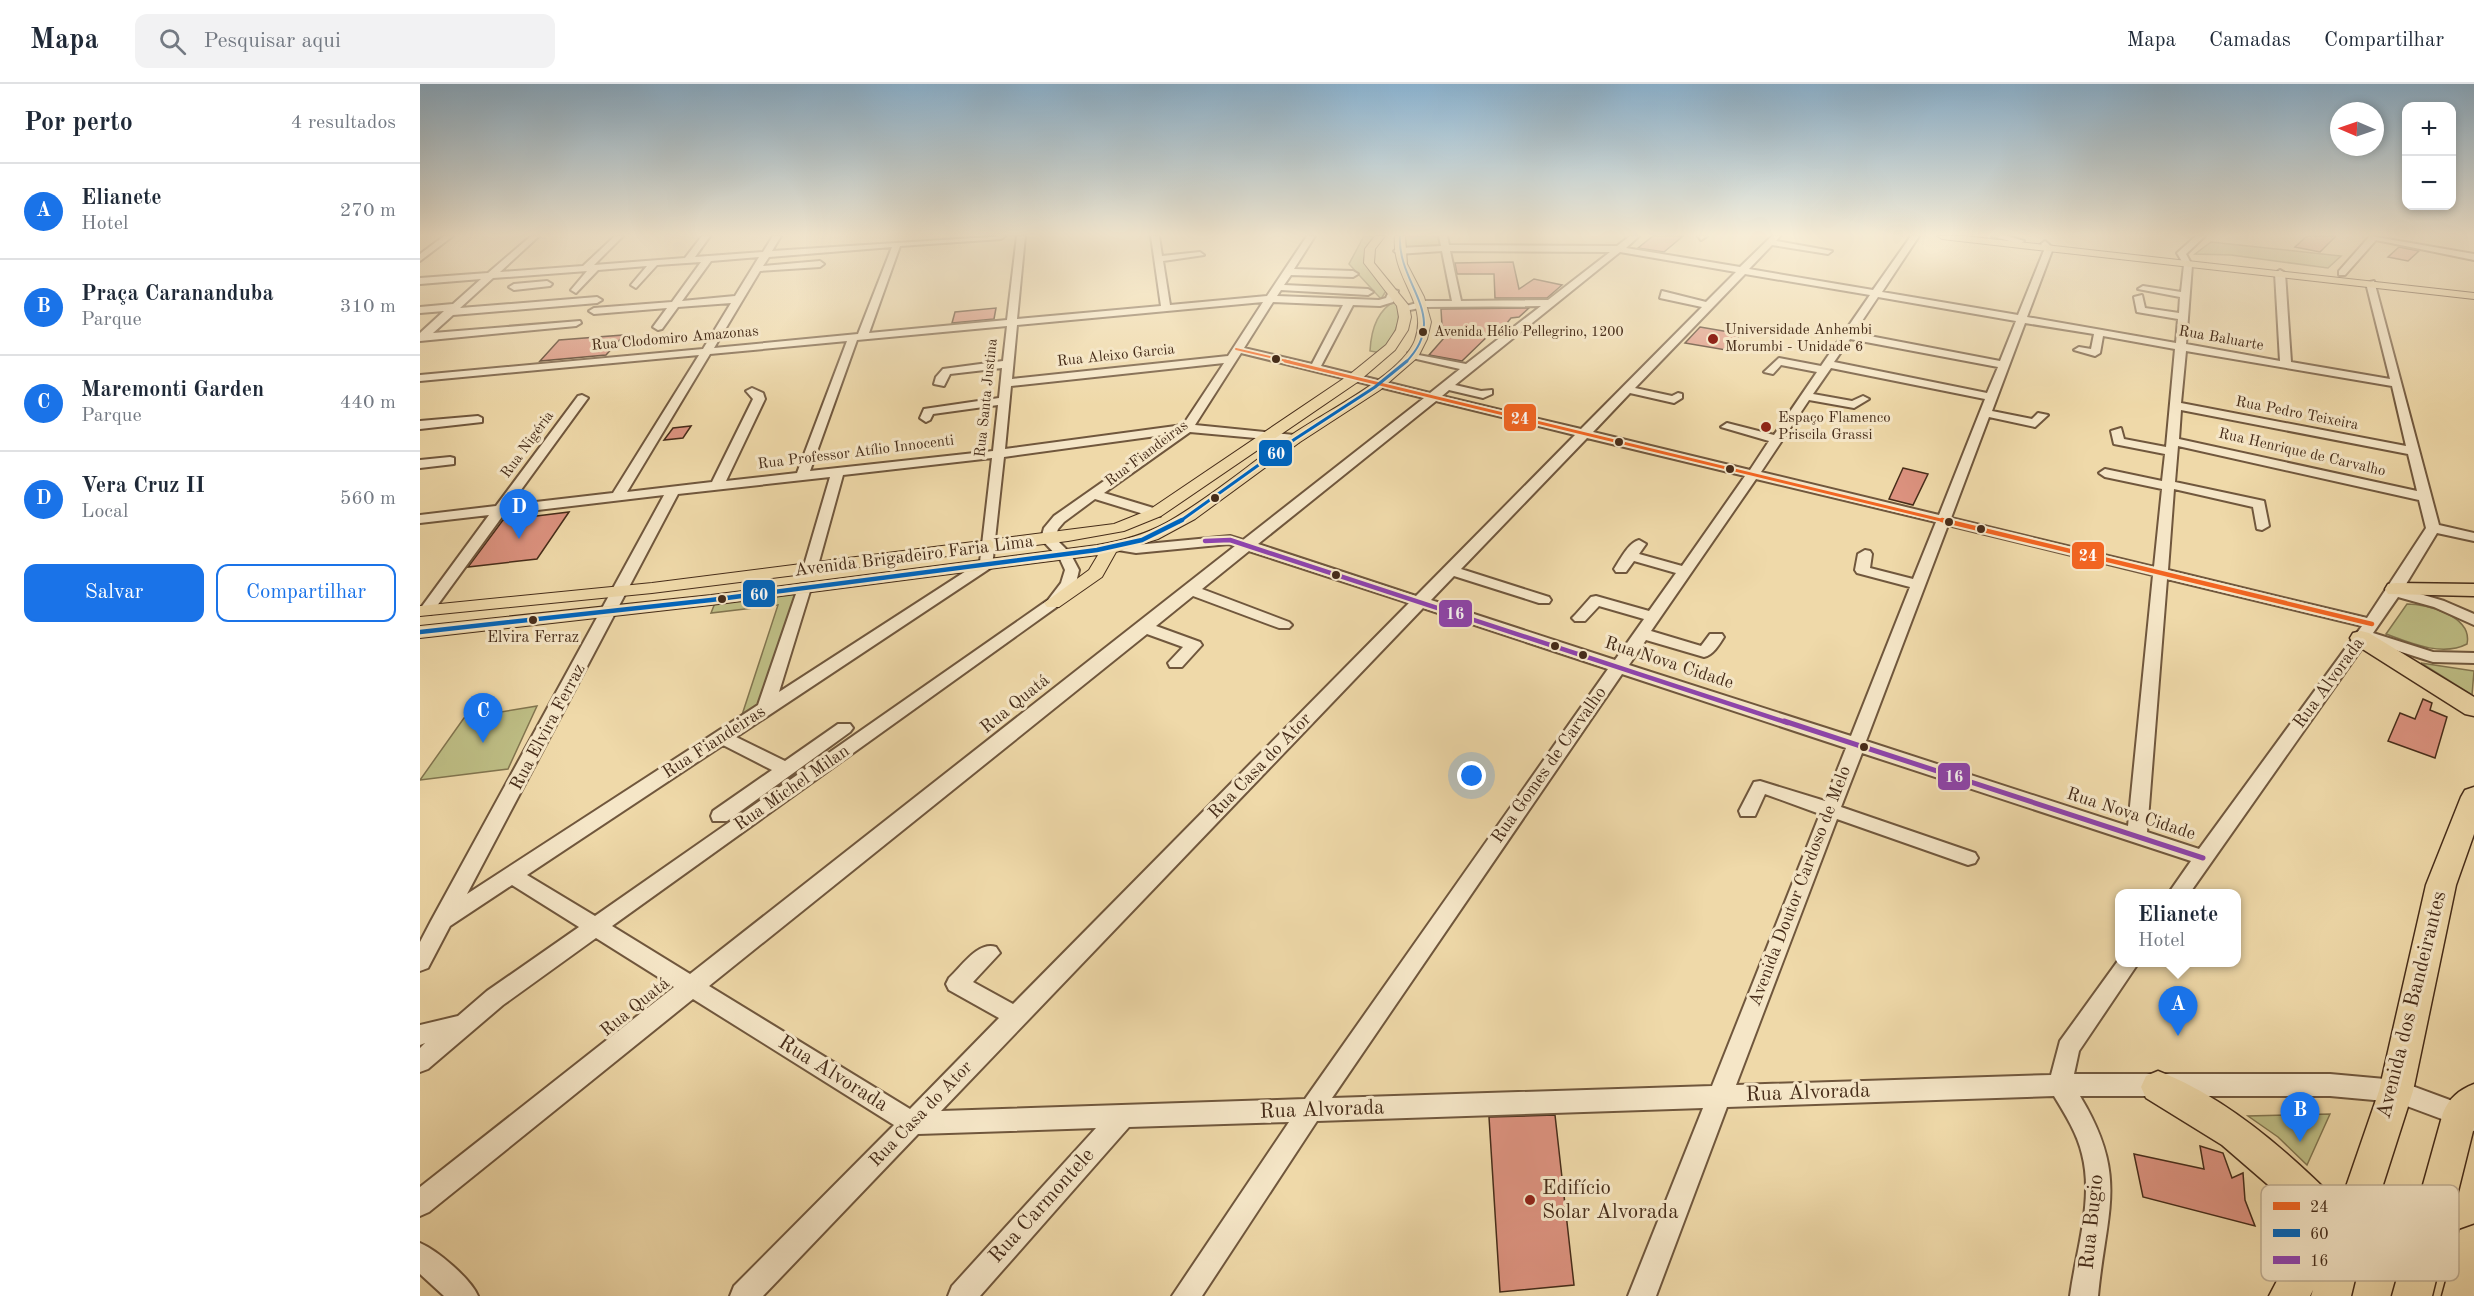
<!DOCTYPE html>
<html lang="pt">
<meta charset="utf-8">
<style>
:root{--surface:#fff;--page:#f2f2f3;--text:#1f2937;--muted:#747a83;--line:#e0e1e3;--accent:#1a73e8}
body{margin:0;font-family:"Old Standard TT",serif;background:var(--page);color:var(--text)}
.controls{position:absolute;right:18px;top:18px;display:grid;overflow:hidden;border-radius:12px;box-shadow:0 3px 9px #0003}
.controls button{width:54px;height:54px;display:grid;place-items:center;padding:0;border:0;border-bottom:2px solid var(--line);background:var(--surface);color:var(--text);font:30px sans-serif}
.compass{position:absolute;left:1910px;top:18px;width:54px;height:54px;border-radius:50%;background:var(--surface);box-shadow:0 3px 9px #0003;rotate:272deg}
.you{position:absolute;left:1052px;top:692px;width:21px;height:21px;margin:-15px;border:4px solid #fff;border-radius:50%;background:#1a73e8;box-shadow:0 0 0 9px #1a73e833}
.badge{display:grid;place-items:center;width:39px;height:39px;border-radius:50%;background:var(--accent);color:#fff;font-size:20px;font-weight:700}
.pin{position:absolute;translate:-50% -50px;filter:drop-shadow(0 2px 3px #0008)}
.pin::after{content:'';position:absolute;top:32px;width:21px;height:18px;background:inherit;clip-path:polygon(0 0,100% 0,50% 100%)}
.popup{position:absolute;left:1695px;top:805px;width:126px;height:78px;box-sizing:border-box;display:grid;place-content:center;border-radius:12px;background:var(--surface);filter:drop-shadow(0 2px 4px #0005);font-size:20px;white-space:nowrap;color:var(--muted)}
.popup b{font-size:22px;color:var(--text)}
.popup::after{content:'';position:absolute;left:50%;top:100%;margin-left:-12px;border:12px solid transparent;border-top-color:var(--surface)}
.list{margin:0;padding:0;list-style:none}
h2{display:flex;justify-content:space-between;align-items:center;height:78px;margin:0;padding:0 24px;font-size:26px}
h2 small{font-size:20px;font-weight:400;color:var(--muted)}
.list li{display:grid;grid-template-columns:39px 1fr auto;gap:18px;align-items:center;box-sizing:border-box;height:96px;padding:0 24px;border-top:2px solid var(--line)}
.list b{display:block;font-size:22px;white-space:nowrap}
.list p{margin:0;font-size:20px;white-space:nowrap;color:var(--muted)}
.list em{font-size:20px;font-style:normal;color:var(--muted)}
.actions{display:flex;gap:12px;padding:18px 24px}
.actions a{flex:1;padding:14px 0;border:2px solid var(--accent);border-radius:12px;text-align:center;font-size:21px;color:var(--accent)}
.actions .main{background:var(--accent);color:#fff}
.icon{flex:none;width:33px;height:33px;fill:none;stroke:currentColor;stroke-width:2;stroke-linecap:round;stroke-linejoin:round}
.map{position:relative;flex:none;width:2054px;height:1212px;overflow:hidden}
header{display:flex;align-items:center;gap:36px;box-sizing:border-box;height:84px;padding:0 30px;background:var(--surface);border-bottom:2px solid var(--line)}
header strong{font-size:28px}
nav{display:flex;gap:33px;margin-inline-start:auto;font-size:21px}
.search{width:420px;height:54px;background:var(--page);display:flex;align-items:center;gap:15px;box-sizing:border-box;padding:0 21px;border-radius:12px;color:var(--muted);font-size:22px}
main{display:flex}
aside{flex:1;background:var(--surface)}
.map>svg:first-child{display:block}
</style>
<header>
<strong>Mapa</strong>
<div class="search"><svg class="icon" aria-label="search" viewBox="0 0 24 24"><circle cx="10" cy="10" r="6"/><path d="M15 15l6 6"/></svg>Pesquisar aqui</div>
<nav><a>Mapa</a><a>Camadas</a><a>Compartilhar</a></nav>
</header>
<main>
<aside>
<h2>Por perto<small>4 resultados</small></h2>
<ul class="list">
<li><span class="badge">A</span><div><b>Elianete</b><p>Hotel</p></div><em>270 m</em></li>
<li><span class="badge">B</span><div><b>Praça Carananduba</b><p>Parque</p></div><em>310 m</em></li>
<li><span class="badge">C</span><div><b>Maremonti Garden</b><p>Parque</p></div><em>440 m</em></li>
<li><span class="badge">D</span><div><b>Vera Cruz II</b><p>Local</p></div><em>560 m</em></li>
</ul>
<div class="actions"><a class="main">Salvar</a><a>Compartilhar</a></div>
</aside>
<div class="map">
<svg width="2054" height="1212" viewBox="0 0 2054 1212">
<rect width="100%" height="100%" fill="#efd9a9"/>
<filter id="stains"><feTurbulence type="fractalNoise" baseFrequency=".00333" numOctaves="4"/><feColorMatrix values="0 0 0 0 .2 0 0 0 0 .09 0 0 0 0 .02 0 0 0 .5 -.17"/></filter>
<radialGradient id="worn" r=".72"><stop offset=".6" stop-color="#630" stop-opacity="0"/><stop offset="1" stop-color="#630" stop-opacity=".3"/></radialGradient>
<path fill="#bebe85" stroke="#82754f" stroke-width="1.5" d="M944 152H954L946 163 944 176 966 207 961 215 929 180Z
M984 152H1020L1021 160 1013 163 983 166Z
M1791 158 1921 172 1908 184 1811 171 1775 170Z
M975 217C985 237 972 254 961 269L950 267C951 247 956 227 975 217Z
M377 508 341 623 320 637 358 521 291 529 295 519Z
M1987 520C2007 520 2053 532 2047 560 2022 573 1990 559 1966 550Z
M2001 579 2054 587 2052 611Z
M117 622 88 685 0 696 44 634Z
M1910 1030 1887 1081 1858 1053 1828 1032Z"/>
<path fill="#dc927f" stroke="#462c19" stroke-width="1.5" d="M1233 152H1263L1244 168 1218 164Z
M1887 152H1916L1900 168 1875 163Z
M1979 163 1999 167 1988 177 1968 173Z
M1093 178 1099 205 1114 195 1142 201 1127 214H1075L1074 190H1037L1035 179Z
M576 224 574 235 532 239 535 228Z
M1109 224 1099 233 1091 234 1079 249 1072 248 1042 277 1009 271 1031 246 1022 242 1021 225Z
M1280 243 1321 250 1306 266 1265 259Z
M204 251 186 271 120 277 139 256Z
M271 342 263 354 244 356 253 344Z
M1483 384 1508 390 1493 421 1469 415Z
M149 428 117 475 48 483 83 436Z
M2003 615 2012 619 2010 626 2027 633 2015 674 1968 657 1980 629 1995 635Z
M1135 1031 1154 1201 1080 1208 1069 1033Z
M1780 1062 1803 1069 1812 1094 1823 1089 1825 1116 1835 1142 1723 1113 1714 1070 1784 1085Z"/>
<g fill="none" stroke-linecap="round" stroke-linejoin="round">
<g stroke="#70573d" stroke-width="4">
<path id="minor" d="M24 152H33L0 177V170Z
M111 152H119L80 188 163 182 195 152H203L174 181 265 174 282 152H290L275 173 343 168 353 152H361L352 167 585 152 581 155 480 162 449 249 587 236 597 152H605L597 235 741 222 731 152H739L742 172 780 168 784 171 743 177 750 221 847 212 887 152H895L874 185 933 187 938 190 933 193 871 191 864 201 948 205 953 208 948 211 861 206 857 212 959 216 966 214 970 205 978 207 973 218 960 222 933 221 901 282 1010 309 1040 285 988 273V269L1046 280 1121 222 1004 223 980 228V224L1003 217H1032L1022 167 978 170 974 167 978 164 1021 162 1019 152H1027L1029 161 1197 162 1210 152H1219L1206 164 1320 183 1352 152H1360L1356 157 1412 167 1408 170 1352 161 1329 185 1453 206 1491 152H1499L1462 208 1598 231 1625 164 1621 160 1625 157 1633 164 1607 233 1756 259 1758 235 1717 228 1714 213 1722 211 1725 224 1759 229 1760 213 1718 205 1723 202 1761 208 1764 181 1757 169 1776 152H1785L1766 170 1772 181 1766 260 1860 277 1855 189 1860 186 1865 189 1871 278 1970 295 1946 199 1954 197 2019 441 2054 449V457L2017 449 1983 505 2024 517 2054 530V541L2014 523 1978 513 1953 549 2013 568 2054 569V579L2013 578 1947 557 1769 810H1748L1771 777 1442 669 1421 723 1555 769 1558 774 1555 779 1548 781 1417 735 1316 1001 1631 991 1640 957 1700 874V878H1719L1659 967 1654 990H1910L1976 996 2054 1025V1047L1976 1018 1910 1012H1660C1709 1093 1686 1126 1678 1212H1650C1656 1166 1674 1116 1662 1070 1657 1049 1645 1030 1634 1012L1307 1023 1236 1212H1208L1283 1024 897 1037 782 1212H752L869 1038 709 1043 560 1212H528L532 1202 676 1044 498 1050 343 1212H310L314 1202 474 1041 273 915 9 1128 0 1132V1103L254 903 176 854 83 921 8 985 0 988V964L5 959 0 961V941L38 932 67 907 159 843 92 801 30 842 8 884 0 887V858L11 837 244 411 84 430 11 530H1L0 525 69 431 0 439V431L76 422 158 312 162 311 168 314 90 421 193 409 279 271 0 297V291L283 265 311 219 258 223 242 245 238 246 233 243 247 224 174 230 169 227 174 224 252 218 281 178 237 181 216 204 211 201 227 182 178 186 156 209 151 206 167 187 73 194 40 224 177 213 182 216 177 219 33 231 13 249 160 237 161 239 156 242 0 257V249L24 227 0 229V223L33 220 61 195 0 200V194L68 189ZM472 163 438 250 294 264 340 187 400 183 404 180 400 177 343 182 349 173ZM1030 167H1031L1190 168 1128 216 1041 217ZM1200 168 1316 188 1286 218 1242 207 1240 214 1282 223 1161 345 1022 312 1029 306 1063 314 1072 310V306L1061 307 1035 301ZM339 173 315 212 262 217 291 177ZM1325 190 1450 211 1401 282 1359 274 1344 288 1353 290 1361 281 1397 288 1354 351 1307 339 1301 343 1349 357 1330 386 1173 348 1210 309 1254 319 1262 314V310L1258 309 1252 312 1215 304ZM1458 213 1596 237 1580 277 1434 249ZM843 218 808 272 592 295 597 241ZM853 218 923 221 892 280 824 264ZM1605 239 1674 250 1671 265 1659 263 1654 266 1675 272 1680 269 1683 252 1755 265 1746 363 1704 355 1701 344 1691 347 1694 360 1745 370 1742 397 1685 385 1679 389 1685 393 1742 405 1734 483 1531 434 1569 333 1615 343 1628 331 1618 329 1612 335 1572 327ZM587 242 583 277 523 285 516 293 514 300 524 302 530 290 582 284 579 314 504 325 500 334 506 338 510 336 513 330 578 321 573 367 390 387 437 256ZM1430 255 1578 283 1567 309 1414 278ZM427 257 377 389 306 397 345 315 343 309 332 304 326 307 333 315 292 398 207 408 290 270ZM1766 267 1972 302 1986 362 1761 319ZM821 269 1004 314 823 456 810 452 716 461 692 459V465L716 469 809 460 815 462 270 890 192 842 638 522 656 499 659 486 650 469 635 454 638 445 644 438 675 415 730 432H740V426L684 409 770 348 878 358V352L874 351 775 341ZM804 279 763 341 585 365 591 302ZM1411 284 1565 315 1519 431 1341 388 1389 316 1434 324 1449 315 1443 312 1432 317 1393 310ZM1016 317 1155 351 996 512 838 460ZM1761 326 1988 370 1997 407 1759 355ZM751 350 634 432 624 444 621 455 640 475 645 486 641 499 628 516 175 832 107 791 303 661 352 686 293 727 291 732 293 737H307L430 648 433 644 430 640H418L365 677 316 653 572 483 584 373ZM1167 354 1325 392 1262 482 1219 470 1226 460 1219 456C1208 459 1200 476 1194 485L1196 488H1206L1214 477 1256 489 1229 527 1176 512 1171 513 1155 531 1152 534 1155 537H1165L1179 522 1224 535 1195 576 1011 516 1034 492 1119 519H1129L1131 516 1129 513 1041 485ZM1758 362 1999 416 2006 444 1947 534 1748 486 1754 405 1833 423 1837 445 1842 446 1849 442 1844 417 1755 398ZM572 374 560 478 359 608 391 504 384 500 379 501 338 621 47 810 258 410 410 393 383 485 390 489 397 485 423 391ZM1336 395 1516 438 1493 495 1450 484 1452 470 1450 467 1445 466 1438 470 1435 486 1437 489 1490 503 1431 652 1209 581 1226 556 1284 573C1293 571 1299 561 1304 553L1302 550H1290L1281 562 1231 547ZM1528 441 1733 491 1708 742 1446 657ZM829 467 989 519 593 920 553 898 580 869 576 863C558 857 542 882 529 894L526 900 529 906 579 934 490 1025 289 902 727 550 763 563 748 579 750 583H762L782 561 780 558 736 542 773 512 859 544H869L872 541 869 538 782 505ZM1747 495 1942 542 1779 765 1727 748ZM1003 524 1188 585 885 1015 521 1027ZM1202 590 1426 664 1405 717 1340 697 1334 698 1319 727 1321 732H1335L1345 710 1400 730 1292 1002 912 1014Z
M1278 152H1287L1281 156Z
M1572 152H1586L1604 157 1600 160Z
M1950 152 2054 170V176L1956 156 1925 191H1919V187Z
M127 197 132 200 130 202 94 206 89 203 94 200Z
M58 332 62 334V338L0 345V337Z
M30 373 34 374V380L0 384V376Z
M0 1159C17 1166 51 1195 58 1212H24L0 1190Z"/>
</g>
<g stroke="#462c19" stroke-width="2">
<path id="major" d="M955 152H965L955 165 954 179 989 222 991 233 988 246 975 266 939 297 741 432 704 447 648 457 232 509 0 532V522L232 499 694 440 729 426 929 291 966 261 976 246 979 233 977 222 944 179 945 165Z
M975 152H985L987 180 1004 213 1011 238 1007 255 998 273 960 306 880 358 775 435 738 455 696 468 682 493 639 523H627L624 519 669 486 678 471 291 521 0 554V542L291 511 677 461C702 457 724 451 746 439 790 414 828 381 870 352 901 330 982 291 995 256 1009 217 971 195 975 152Z
M1517 152H1544L2054 209V215L1522 155Z"/>
</g>
<g stroke="#462c19" stroke-width="3">
<path id="highway" d="M1976 499 2054 500V512L1968 510 1965 505 1968 500Z
M1941 547 1949 549 2054 613V632L2045 630 1933 559 1930 554 1933 549Z
M2054 703V750L2036 801 1993 1007 1942 1166 1931 1212H1891L1893 1206 1890 1212H1849L1870 1172 1902 1155 1861 1112 1802 1061 1726 1014 1721 1003 1726 992 1738 987C1806 1013 1870 1069 1920 1120L1959 1007 2006 801 2041 713 2045 706Z
M2054 1000V1043L2012 1212H1972L2023 1029C2029 1014 2039 1006 2054 1000Z
M2054 1141V1212H2022L2040 1146Z"/>
</g>
<use href="#minor" fill="#f5e6c7" fill-rule="evenodd"/>
<use href="#major" fill="#efd9a9" fill-rule="evenodd"/>
<use href="#highway" fill="#efd9a9" fill-rule="evenodd"/>
<g stroke="#f5e6c7" stroke-width="4.5">
<path id="bus-1-far2" d="M816 265 871 278"/>
</g>
<g stroke="#f5e6c7" stroke-width="6">
<path id="bus-1-far1" d="M865 277 1529 438"/>
</g>
<g stroke="#f5e6c7" stroke-width="9">
<path id="bus-1" d="M1522 436 1952 540"/>
</g>
<g stroke="#f5e6c7" stroke-width="4.5">
<path id="bus-2-far2" d="M980 152C977 201 1031 232 986 278"/>
</g>
<g stroke="#f5e6c7" stroke-width="6">
<path id="bus-2-far1" d="M759 438 875 355 955 303 987 277"/>
</g>
<g stroke="#f5e6c7" stroke-width="9">
<path id="bus-2" d="M0 548 291 516 677 466 722 456 762 436"/>
</g>
<g stroke="#f5e6c7" stroke-width="9">
<path id="bus-3-far1" d="M785 457 810 456 1368 639"/>
</g>
<g stroke="#f5e6c7" stroke-width="10">
<path id="bus-3" d="M1364 637 1783 774"/>
</g>
<use href="#bus-1-far2" stroke="#f26522" stroke-width="2"/>
<use href="#bus-1-far1" stroke="#f26522" stroke-width="3"/>
<use href="#bus-1" stroke="#f26522" stroke-width="4.5"/>
<use href="#bus-2-far2" stroke="#0065bd" stroke-width="2"/>
<use href="#bus-2-far1" stroke="#0065bd" stroke-width="3"/>
<use href="#bus-2" stroke="#0065bd" stroke-width="4.5"/>
<use href="#bus-3-far1" stroke="#8e44ad" stroke-width="4.5"/>
<use href="#bus-3" stroke="#8e44ad" stroke-width="5"/>
</g>
<linearGradient id="sky" x2="0" y2="1"><stop stop-color="#8bb5d4"/><stop offset="0.47" stop-color="#f8eed8"/><stop offset="1" stop-color="#f8eed8" stop-opacity="0"/></linearGradient>
<rect width="2054" height="321" fill="url(#sky)"/>
<g fill="#462c19" stroke="#f5e6c7" stroke-width="2">
<circle cx="1003" cy="248" r="5"/>
<circle cx="856" cy="275" r="5"/>
<circle cx="1199" cy="358" r="5"/>
<circle cx="1310" cy="385" r="5"/>
<circle cx="795" cy="414" r="5"/>
<circle cx="1529" cy="438" r="5"/>
<circle cx="1561" cy="445" r="5"/>
<circle cx="916" cy="491" r="5"/>
<circle cx="302" cy="515" r="5"/>
<circle cx="113" cy="536" r="5"/>
<circle cx="1135" cy="562" r="5"/>
<circle cx="1163" cy="571" r="5"/>
<circle cx="1444" cy="663" r="5"/>
</g>
<g fill="#8f2418" stroke="#f5e6c7" stroke-width="2">
<circle cx="1293" cy="255" r="6"/>
<circle cx="1346" cy="343" r="6"/>
<circle cx="1110" cy="1116" r="6"/>
</g>
<g text-anchor="middle" dominant-baseline="central" stroke-width="6" stroke-linejoin="round" paint-order="stroke">
<g font-size="14" fill="#462c19" stroke="#f5e6c7" text-anchor="start">
<text x="1014" y="248">Avenida Hélio Pellegrino, 1200</text>
</g>
<g font-size="15" fill="#462c19" stroke="#f5e6c7" text-anchor="start">
<text x="1305" y="246">Universidade Anhembi<tspan x="1305" dy="17">Morumbi - Unidade 6</tspan></text>
<text x="1358" y="334">Espaço Flamenco<tspan x="1358" dy="17">Priscila Grassi</tspan></text>
</g>
<g font-size="15" fill="#462c19" stroke="#f5e6c7">
<text transform="translate(255 255) rotate(-5)">Rua Clodomiro Amazonas</text>
<text transform="translate(1801 255) rotate(10)">Rua Baluarte</text>
<text transform="translate(696 272) rotate(-6)">Rua Aleixo Garcia</text>
<text transform="translate(567 314) rotate(-84)">Rua Santa Justina</text>
<text transform="translate(1877 330) rotate(11)">Rua Pedro Teixeira</text>
<text transform="translate(108 361) rotate(-54)">Rua Nigéria</text>
<text transform="translate(436 369) rotate(-7)">Rua Professor Atílio Innocenti</text>
<text transform="translate(1882 369) rotate(13)">Rua Henrique de Carvalho</text>
<text transform="translate(727 370) rotate(-37)">Rua Fiandeiras</text>
</g>
<g font-size="16" fill="#462c19" stroke="#f5e6c7">
<text x="113" y="554">Elvira Ferraz</text>
</g>
<g font-size="18" fill="#462c19" stroke="#f5e6c7">
<text transform="translate(494 472) rotate(-7)">Avenida Brigadeiro Faria Lima</text>
<text transform="translate(1249 579) rotate(18)">Rua Nova Cidade</text>
<text transform="translate(1909 599) rotate(-54)">Rua Alvorada</text>
<text transform="translate(595 620) rotate(-39)">Rua Quatá</text>
<text transform="translate(128 643) rotate(-62)">Rua Elvira Ferraz</text>
<text transform="translate(294 658) rotate(-33)">Rua Fiandeiras</text>
<text transform="translate(1129 681) rotate(-55)">Rua Gomes de Carvalho</text>
<text transform="translate(840 682) rotate(-46)">Rua Casa do Ator</text>
<text transform="translate(372 704) rotate(-35)">Rua Michel Milan</text>
<text transform="translate(1711 730) rotate(18)">Rua Nova Cidade</text>
<text transform="translate(1380 802) rotate(-69)">Avenida Doutor Cardoso de Melo</text>
<text transform="translate(215 923) rotate(-39)">Rua Quatá</text>
<text transform="translate(501 1030) rotate(-46)">Rua Casa do Ator</text>
</g>
<g font-size="21" fill="#462c19" stroke="#f5e6c7">
<text transform="translate(1992 921) rotate(-76)">Avenida dos Bandeirantes</text>
<text transform="translate(413 990) rotate(32)">Rua Alvorada</text>
<text transform="translate(1388 1009) rotate(-2)">Rua Alvorada</text>
<text transform="translate(902 1026) rotate(-2)">Rua Alvorada</text>
<text transform="translate(622 1122) rotate(-48)">Rua Carmontele</text>
<text transform="translate(1672 1138) rotate(-84)">Rua Bugio</text>
</g>
<g font-size="21" fill="#462c19" stroke="#f5e6c7" text-anchor="start">
<text x="1122" y="1104">Edifício<tspan x="1122" dy="24">Solar Alvorada</tspan></text>
</g>
</g>
<rect x="1841" y="1101" width="198" height="96" rx="9" fill="#f5e6c7" stroke="#c0ae93" stroke-width="1.5"/>
<rect x="1853" y="1118" width="27" height="8" fill="#f26522"/>
<rect x="1853" y="1145" width="27" height="8" fill="#0065bd"/>
<rect x="1853" y="1172" width="27" height="8" fill="#8e44ad"/>
<g font-size="16" fill="#462c19">
<text x="1890" y="1128">24</text>
<text x="1890" y="1155">60</text>
<text x="1890" y="1182">16</text>
</g>
<g stroke="#f5e6c7" stroke-width="2">
<rect x="1083" y="319" width="34" height="29" rx="6" fill="#f26522"/>
<rect x="838" y="355" width="35" height="28" rx="6" fill="#0065bd"/>
<rect x="1651" y="457" width="34" height="29" rx="6" fill="#f26522"/>
<rect x="322" y="495" width="34" height="29" rx="6" fill="#0065bd"/>
<rect x="1018" y="515" width="35" height="29" rx="6" fill="#8e44ad"/>
<rect x="1517" y="678" width="34" height="29" rx="6" fill="#8e44ad"/>
</g>
<g font-size="16" text-anchor="middle" font-weight="bold" fill="#fff">
<text x="1100" y="340">24</text>
<text x="856" y="375">60</text>
<text x="1668" y="477">24</text>
<text x="339" y="516">60</text>
<text x="1035" y="535">16</text>
<text x="1534" y="698">16</text>
</g>
<rect width="100%" height="100%" filter="url(#stains)"/>
<rect width="100%" height="100%" fill="url(#worn)"/>
</svg>
<div class="controls">
<button>+</button>
<button>−</button>
</div>
<svg class="compass" viewBox="-18 -18 36 36"><path d="M0-13l5 13h-10z" fill="#e53935"/><path d="M0 13l5-13h-10z" fill="#747a83"/></svg>
<div class="you"></div>
<div class="pin badge" style="left:1758px;top:952px">A</div>
<div class="popup"><b>Elianete</b>Hotel</div>
<div class="pin badge" style="left:1880px;top:1058px">B</div>
<div class="pin badge" style="left:63px;top:659px">C</div>
<div class="pin badge" style="left:99px;top:455px">D</div>
</div>
</main>
